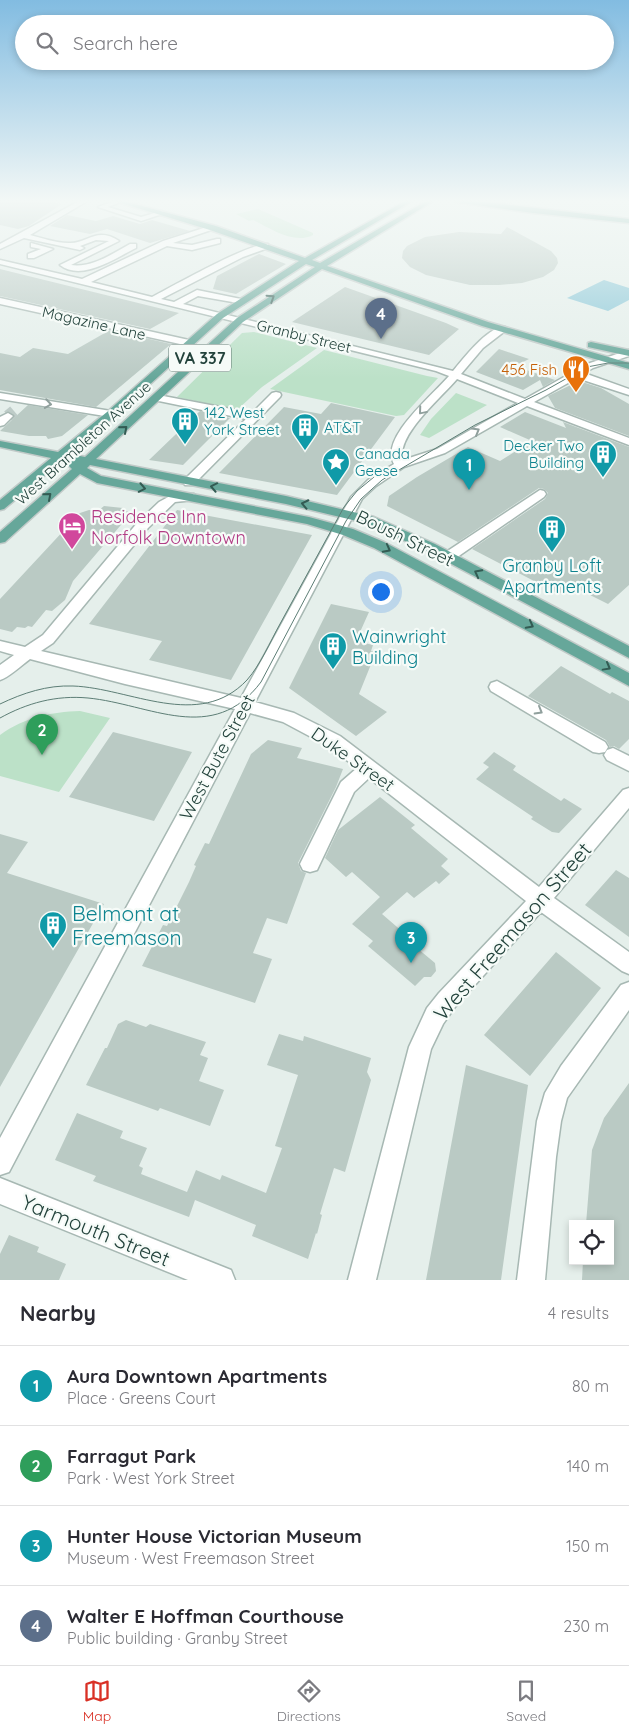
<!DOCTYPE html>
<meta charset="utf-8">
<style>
:root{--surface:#fff;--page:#f7f7f7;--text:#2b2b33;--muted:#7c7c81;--line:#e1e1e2;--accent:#d93025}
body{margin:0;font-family:Quicksand,sans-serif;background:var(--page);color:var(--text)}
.controls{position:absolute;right:15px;bottom:15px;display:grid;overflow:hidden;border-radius:0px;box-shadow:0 2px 8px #0003}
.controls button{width:45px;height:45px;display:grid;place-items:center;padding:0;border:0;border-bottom:1px solid var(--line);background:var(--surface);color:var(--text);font:25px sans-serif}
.you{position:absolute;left:380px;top:591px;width:18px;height:18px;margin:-12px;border:4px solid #fff;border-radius:50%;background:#1a73e8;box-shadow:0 0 0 8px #1a73e833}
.badge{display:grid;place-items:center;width:32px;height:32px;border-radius:50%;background:var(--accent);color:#fff;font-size:16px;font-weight:700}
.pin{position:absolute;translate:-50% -41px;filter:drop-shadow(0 1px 2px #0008)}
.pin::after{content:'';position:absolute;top:26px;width:18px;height:15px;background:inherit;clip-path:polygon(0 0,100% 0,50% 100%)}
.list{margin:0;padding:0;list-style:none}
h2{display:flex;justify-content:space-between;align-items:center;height:65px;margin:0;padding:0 20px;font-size:21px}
h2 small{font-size:16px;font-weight:400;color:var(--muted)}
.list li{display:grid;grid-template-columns:32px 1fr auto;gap:15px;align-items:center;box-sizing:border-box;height:80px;padding:0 20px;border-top:1px solid var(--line)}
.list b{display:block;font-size:19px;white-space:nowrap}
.list p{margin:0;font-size:16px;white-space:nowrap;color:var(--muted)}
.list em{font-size:16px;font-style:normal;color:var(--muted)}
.icon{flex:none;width:28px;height:28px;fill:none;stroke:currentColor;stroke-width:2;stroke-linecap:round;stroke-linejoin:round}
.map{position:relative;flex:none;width:629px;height:1280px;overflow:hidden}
.search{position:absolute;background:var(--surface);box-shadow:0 2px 8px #0003;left:15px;right:15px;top:15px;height:55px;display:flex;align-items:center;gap:12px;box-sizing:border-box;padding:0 18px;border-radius:28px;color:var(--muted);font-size:19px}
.sheet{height:385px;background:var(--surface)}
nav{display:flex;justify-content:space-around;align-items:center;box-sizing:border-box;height:70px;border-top:1px solid var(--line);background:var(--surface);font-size:14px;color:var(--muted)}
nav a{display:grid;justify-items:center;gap:2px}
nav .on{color:var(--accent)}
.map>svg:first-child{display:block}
</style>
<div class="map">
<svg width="629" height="1280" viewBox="0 0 629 1280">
<rect width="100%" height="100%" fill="#e5efeb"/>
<path fill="#bce1c8" d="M258 209 313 233V235C294 245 270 228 253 220L249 221 236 214Z
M254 332 317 348 262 387 237 410 177 397 242 333Z
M324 350 427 376 438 378 404 415 396 416 270 389Z
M456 393 487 405 429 438 420 435 431 419Z
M80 711 110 718 59 792 0 776V735C25 717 51 712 80 711Z"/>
<path fill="#8ac7d7" d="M604 280 629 288V300L608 311 567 298Z"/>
<path fill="#bacac4" d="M0 200H36L62 204 29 226 18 229 0 225Z
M67 215 96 221 113 216 140 224 152 220 190 231 150 243 107 229 90 234 50 226Z
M507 227 551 251 557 258 558 263 554 270 543 277 522 283 499 285H470L426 275 410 267 402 258 403 251 407 246 425 237 459 232 501 234Z
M259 254 286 264 236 294 213 289 217 276Z
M0 269 12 272 179 313 150 329 0 296Z
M345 287 446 323 459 329 429 355 292 322Z
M110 330 171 344 96 407 0 390V353L20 357 33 348 68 354Z
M499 349 529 359 515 366 555 380 543 387 540 380 523 390 476 372Z
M579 381 601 388 629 404V436L555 408 548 396Z
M331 403 395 417 337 495 219 473 284 407 321 414Z
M28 405 88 415 62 436 48 439 46 436H29L0 431Z
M200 411 230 418 183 465 149 460Z
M525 412 566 428 563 422 629 447V585L608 604 570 585 559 594 472 549 545 499 548 493 544 489 539 488 458 542 387 506 389 496 417 477 468 447 500 461 532 441 500 427Z
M104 506 123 508 122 510 132 512 73 581 65 600 52 611 46 610 32 627 28 626 25 628 17 627 12 632 0 629V599L80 513 89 510 98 511Z
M177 510 312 535 231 680 149 660 162 641 89 624Z
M331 604 369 612 356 641 373 645 371 651 376 652 359 694 387 712 356 736 289 688Z
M561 666 610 694 612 692 629 701V739L619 749 614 746 610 747 606 740 528 696Z
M113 732 192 752 154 821 69 797Z
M268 740 302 748 297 758 343 769 336 787 298 863 301 871 306 873 287 924 267 918 253 953 272 959 255 1003 142 966 163 925 167 926 189 882 196 866 194 865 205 843 209 844 251 754Z
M494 752 516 766 513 770 561 801 564 798 582 809 559 833 552 832 531 819 533 817 476 779 489 767 483 763Z
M380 797 415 825 411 828 448 859 441 866 450 874 439 884 436 881 414 898 407 892 382 914 411 939V943L435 963 436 971 431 977H424L415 986 368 946 373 941 352 924 380 897 352 872 346 877 325 858 338 830Z
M0 834 28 842 7 873 104 904 0 1087Z
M616 870 629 878V937L585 905Z
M556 952 601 988 530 1076 484 1035Z
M126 1020 146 1027 150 1024 206 1042 200 1055 208 1058 199 1081 224 1090 210 1126 160 1108 158 1111 86 1085 105 1048H107L118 1024Z
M279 1034 303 1041 304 1036 371 1058 367 1072 371 1080 345 1172 334 1168 320 1214 322 1215 317 1234 316 1233 308 1259 252 1236 256 1225 195 1200 189 1217 93 1181 96 1176 55 1160 77 1113 123 1131 120 1138 147 1148 139 1166 143 1168 141 1174 187 1192 196 1170 220 1180 222 1175 266 1193 282 1148 275 1146 298 1075 267 1065Z
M466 1065 528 1085 501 1280H426Z
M629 1083V1280H582L583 1261H610V1224H586L592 1150 604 1118Z
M9 1235 39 1247 37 1252 66 1264 59 1280H0V1254Z"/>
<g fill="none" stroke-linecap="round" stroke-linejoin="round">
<path stroke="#beccc8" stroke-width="12" stroke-dasharray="12 6" stroke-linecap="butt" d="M8 416 14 411"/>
<g stroke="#a7b8b3" stroke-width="3">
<path id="minor" d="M81 200H89L30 235C42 238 56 243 69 243 87 244 97 226 119 241L71 265C92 268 112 254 130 244H136V248C115 258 82 282 60 265L109 241 96 240 80 246 84 248 80 250 24 238 0 249V244Z
M117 200 123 201 108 207 141 217 162 211 165 213 141 221 98 207Z
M210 226 217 228 173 243 192 245 217 239H220V243L192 250 167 246 91 282 152 297C173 286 249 243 268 244V248L243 257 161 299 174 302 197 290 241 299 245 302 244 304 198 296 183 304 453 371C463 359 489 325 505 327V331L483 348 461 374 525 399 587 364 629 350V356L593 368 584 373 629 389V395L577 378 534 402 629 438V445L527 406 445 453 404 467 376 486 362 499 255 702 294 713 340 736 539 887 623 790 629 788V808L554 898 629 952V974L622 971 541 912 455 1007 443 1024 431 1049 376 1280H348L409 1047 427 1008 439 993 526 901 369 778 354 792 317 870 310 872 303 870 300 864 341 782 357 768 328 746 283 722 250 713 9 1172 0 1175V1138L235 709 125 684 30 659C22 665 8 678 0 680V665L14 655 0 651V641L25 647 43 635 138 522 159 502 172 495 194 494 196 497 194 500 175 502 148 528 53 643 41 651 241 698 351 497 368 480 394 464C379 438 433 395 449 376L436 371 0 264V260L82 279 163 241ZM457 379 518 403 437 449 403 460C395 436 442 397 457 379Z
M31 243 53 249 34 258H28V254L41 249 31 247Z
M0 298 189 340 194 343 189 346 0 304Z
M276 392 280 393 281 395 280 397 193 485H185L183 482 185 479 246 419 154 400 153 398 154 396 158 395 252 413 272 393Z
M0 393 111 411 116 414 111 417 0 399Z
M8 413 13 416 4 425 0 426V417Z
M540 490 544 491 546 494 544 497 453 560H443L441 557 443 554Z
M497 681 605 742 608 747 605 752 599 753 593 752 491 691 489 687 491 683Z
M613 748 629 756V771L607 760 604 755 607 750Z
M629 982V1010L567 1098 561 1121 556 1157 545 1280H517L537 1121 545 1093 561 1066 621 985Z
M0 1178 231 1270 235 1280H188L0 1204Z"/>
</g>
<g stroke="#c1cac8" stroke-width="3">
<path id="major" d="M111 200H120L216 226 305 258 407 200H414L312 260 320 263 428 200H435L327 266 488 322 629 363V369L482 326 322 269 243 322 96 459 286 496 374 517 435 544 629 646V658L425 550 365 523 286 504 90 465 87 468 101 476 309 517 353 529 384 542 629 673V686L374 548 343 535 307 524 97 483 80 474 5 542 0 543V532L72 469 63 460 4 509 0 510V500L51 458 0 447V441L58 452 107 412 217 314 299 261 210 230ZM306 264 315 267 237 318 85 457 70 454 115 416 223 318Z
M453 200H468L629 219V223L533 213 456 202Z
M591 342 629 350V356L588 347V343Z"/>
</g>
<use href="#minor" fill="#fff" fill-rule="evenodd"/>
<use href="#major" fill="#66a79a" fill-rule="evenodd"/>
<path stroke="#5d7e76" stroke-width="1" d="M0 704C23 693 47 685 73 686 130 688 199 731 247 680 261 664 270 642 280 624 301 585 323 546 344 507L357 491 374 477
M0 718C27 703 56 695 88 698 150 704 213 746 261 682L346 521 361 499 382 480 475 425 546 390 587 367 608 363H629"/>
</g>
<defs><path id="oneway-chevron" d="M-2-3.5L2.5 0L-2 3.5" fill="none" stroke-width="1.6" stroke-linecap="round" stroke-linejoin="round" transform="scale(1.25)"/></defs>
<g stroke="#335b53">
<use href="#oneway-chevron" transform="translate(271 298) rotate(-33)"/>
<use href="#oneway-chevron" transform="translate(124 429) rotate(-41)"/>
<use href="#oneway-chevron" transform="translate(214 487) rotate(-169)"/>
<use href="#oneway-chevron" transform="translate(142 488) rotate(11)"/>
<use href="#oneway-chevron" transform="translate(48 496) rotate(-41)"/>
<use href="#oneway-chevron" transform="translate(305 504) rotate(-168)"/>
<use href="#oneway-chevron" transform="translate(387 549) rotate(28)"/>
<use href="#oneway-chevron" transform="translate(478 573) rotate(-152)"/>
<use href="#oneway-chevron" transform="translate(530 625) rotate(28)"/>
<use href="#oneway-chevron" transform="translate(607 667) rotate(29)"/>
</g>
<g stroke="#90a09d">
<use href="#oneway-chevron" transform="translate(48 404) rotate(9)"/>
<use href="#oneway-chevron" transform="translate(422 411) rotate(130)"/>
<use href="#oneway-chevron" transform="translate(476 431) rotate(-30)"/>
<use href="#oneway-chevron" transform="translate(539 711) rotate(30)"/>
</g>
<linearGradient id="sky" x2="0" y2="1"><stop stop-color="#82bce1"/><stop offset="0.53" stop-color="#f3f8f6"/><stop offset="1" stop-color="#f3f8f6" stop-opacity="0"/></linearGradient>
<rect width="629" height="379" fill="url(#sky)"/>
<defs>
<g id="restaurant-pin" transform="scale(1.4375)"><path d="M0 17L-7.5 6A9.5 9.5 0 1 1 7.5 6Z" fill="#e8710a" stroke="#f6fbf8"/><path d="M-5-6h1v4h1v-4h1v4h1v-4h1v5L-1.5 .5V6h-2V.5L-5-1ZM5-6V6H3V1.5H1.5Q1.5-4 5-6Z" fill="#fff"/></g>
<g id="building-pin" transform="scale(1.4375)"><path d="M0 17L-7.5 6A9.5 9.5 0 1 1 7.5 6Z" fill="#0f9aa8" stroke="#f6fbf8"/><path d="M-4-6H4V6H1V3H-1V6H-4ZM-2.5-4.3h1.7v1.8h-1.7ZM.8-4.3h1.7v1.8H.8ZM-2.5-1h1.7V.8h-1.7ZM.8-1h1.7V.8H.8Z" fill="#fff"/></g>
<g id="sight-pin" transform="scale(1.4375)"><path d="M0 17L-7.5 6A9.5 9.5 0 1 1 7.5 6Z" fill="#0f9aa8" stroke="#f6fbf8"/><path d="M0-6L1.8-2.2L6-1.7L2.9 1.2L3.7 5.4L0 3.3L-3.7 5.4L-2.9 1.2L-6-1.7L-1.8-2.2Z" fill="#fff"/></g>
<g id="hotel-pin" transform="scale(1.4375)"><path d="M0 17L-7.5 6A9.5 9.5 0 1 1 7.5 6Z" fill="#d1479c" stroke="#f6fbf8"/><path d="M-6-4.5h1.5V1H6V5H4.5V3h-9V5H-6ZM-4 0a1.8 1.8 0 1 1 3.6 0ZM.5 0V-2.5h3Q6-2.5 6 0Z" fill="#fff"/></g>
</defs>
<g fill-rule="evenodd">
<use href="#restaurant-pin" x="576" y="369"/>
<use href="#building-pin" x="185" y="421"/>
<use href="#building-pin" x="305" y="427"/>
<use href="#building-pin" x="603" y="454"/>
<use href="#sight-pin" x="336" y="462"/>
<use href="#hotel-pin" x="72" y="526"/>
<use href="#building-pin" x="552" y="529"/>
<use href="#building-pin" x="333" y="646"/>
<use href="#building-pin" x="53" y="925"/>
</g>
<g text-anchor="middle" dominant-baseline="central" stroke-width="4.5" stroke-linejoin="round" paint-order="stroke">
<g font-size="15" fill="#22423b" stroke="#f6fbf8">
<text transform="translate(94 323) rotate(13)">Magazine Lane</text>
<text transform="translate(304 336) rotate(14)">Granby Street</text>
<text transform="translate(83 443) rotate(-42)">West Brambleton Avenue</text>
</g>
<g font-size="15" fill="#c56008" stroke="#f6fbf8" text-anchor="end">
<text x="557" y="369">456 Fish</text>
</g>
<g font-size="15" fill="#0d838f" stroke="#f6fbf8" text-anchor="start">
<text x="204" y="412">142 West<tspan x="204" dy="17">York Street</tspan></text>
<text x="324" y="427">AT&amp;T</text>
<text x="584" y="445" text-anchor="end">Decker Two<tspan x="584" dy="17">Building</tspan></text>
<text x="355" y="453">Canada<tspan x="355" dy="17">Geese</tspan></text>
</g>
<rect fill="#f6fbf8" stroke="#627a74" stroke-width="1" x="169" y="344.5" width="62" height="27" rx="4"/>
<g font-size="16" font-weight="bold" fill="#22423b">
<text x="200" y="358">VA 337</text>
</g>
<g font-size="18" fill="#b23c85" stroke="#f6fbf8" text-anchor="start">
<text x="91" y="516">Residence Inn<tspan x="91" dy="21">Norfolk Downtown</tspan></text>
</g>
<g font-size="18" fill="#22423b" stroke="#f6fbf8">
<text transform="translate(405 538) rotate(26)">Boush Street</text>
<text transform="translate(217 757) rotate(-62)">West Bute Street</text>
<text transform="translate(353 759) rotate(35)">Duke Street</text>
</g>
<g font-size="18" fill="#0d838f" stroke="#f6fbf8">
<text x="552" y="565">Granby Loft<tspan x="552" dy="21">Apartments</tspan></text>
<text x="352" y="636" text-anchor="start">Wainwright<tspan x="352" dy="21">Building</tspan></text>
</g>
<g font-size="21" fill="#0d838f" stroke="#f6fbf8" text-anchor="start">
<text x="72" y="913">Belmont at<tspan x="72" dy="24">Freemason</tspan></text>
</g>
<g font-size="21" fill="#22423b" stroke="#f6fbf8">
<text transform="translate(512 931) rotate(-49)">West Freemason Street</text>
<text transform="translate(96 1230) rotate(22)">Yarmouth Street</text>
</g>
</g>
</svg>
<div class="controls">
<button><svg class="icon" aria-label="locate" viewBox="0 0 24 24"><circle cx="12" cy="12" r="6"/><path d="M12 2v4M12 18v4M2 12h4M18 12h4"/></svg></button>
</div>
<div class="you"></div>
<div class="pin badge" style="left:469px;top:490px;background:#0f9aa8">1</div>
<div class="pin badge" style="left:42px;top:755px;background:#2e9e5b">2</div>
<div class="pin badge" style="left:411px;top:963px;background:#0f9aa8">3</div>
<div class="pin badge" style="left:381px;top:339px;background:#5c6f8a">4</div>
<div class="search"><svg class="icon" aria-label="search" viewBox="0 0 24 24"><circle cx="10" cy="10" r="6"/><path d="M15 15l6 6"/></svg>Search here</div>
</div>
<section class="sheet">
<h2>Nearby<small>4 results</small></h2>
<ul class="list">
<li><span class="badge" style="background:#0f9aa8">1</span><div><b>Aura Downtown Apartments</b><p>Place · Greens Court</p></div><em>80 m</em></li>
<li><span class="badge" style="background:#2e9e5b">2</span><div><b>Farragut Park</b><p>Park · West York Street</p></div><em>140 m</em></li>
<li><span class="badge" style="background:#0f9aa8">3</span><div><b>Hunter House Victorian Museum</b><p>Museum · West Freemason Street</p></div><em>150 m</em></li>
<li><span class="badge" style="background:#5c6f8a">4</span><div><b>Walter E Hoffman Courthouse</b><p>Public building · Granby Street</p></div><em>230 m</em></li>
</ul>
</section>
<nav>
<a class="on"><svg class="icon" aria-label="map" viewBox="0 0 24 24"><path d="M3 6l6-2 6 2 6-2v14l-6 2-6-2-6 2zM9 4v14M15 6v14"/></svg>Map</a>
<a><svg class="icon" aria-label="directions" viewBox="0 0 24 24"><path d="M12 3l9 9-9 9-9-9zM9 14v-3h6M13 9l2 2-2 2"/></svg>Directions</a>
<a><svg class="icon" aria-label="saved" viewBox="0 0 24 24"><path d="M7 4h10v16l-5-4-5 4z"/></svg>Saved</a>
</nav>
